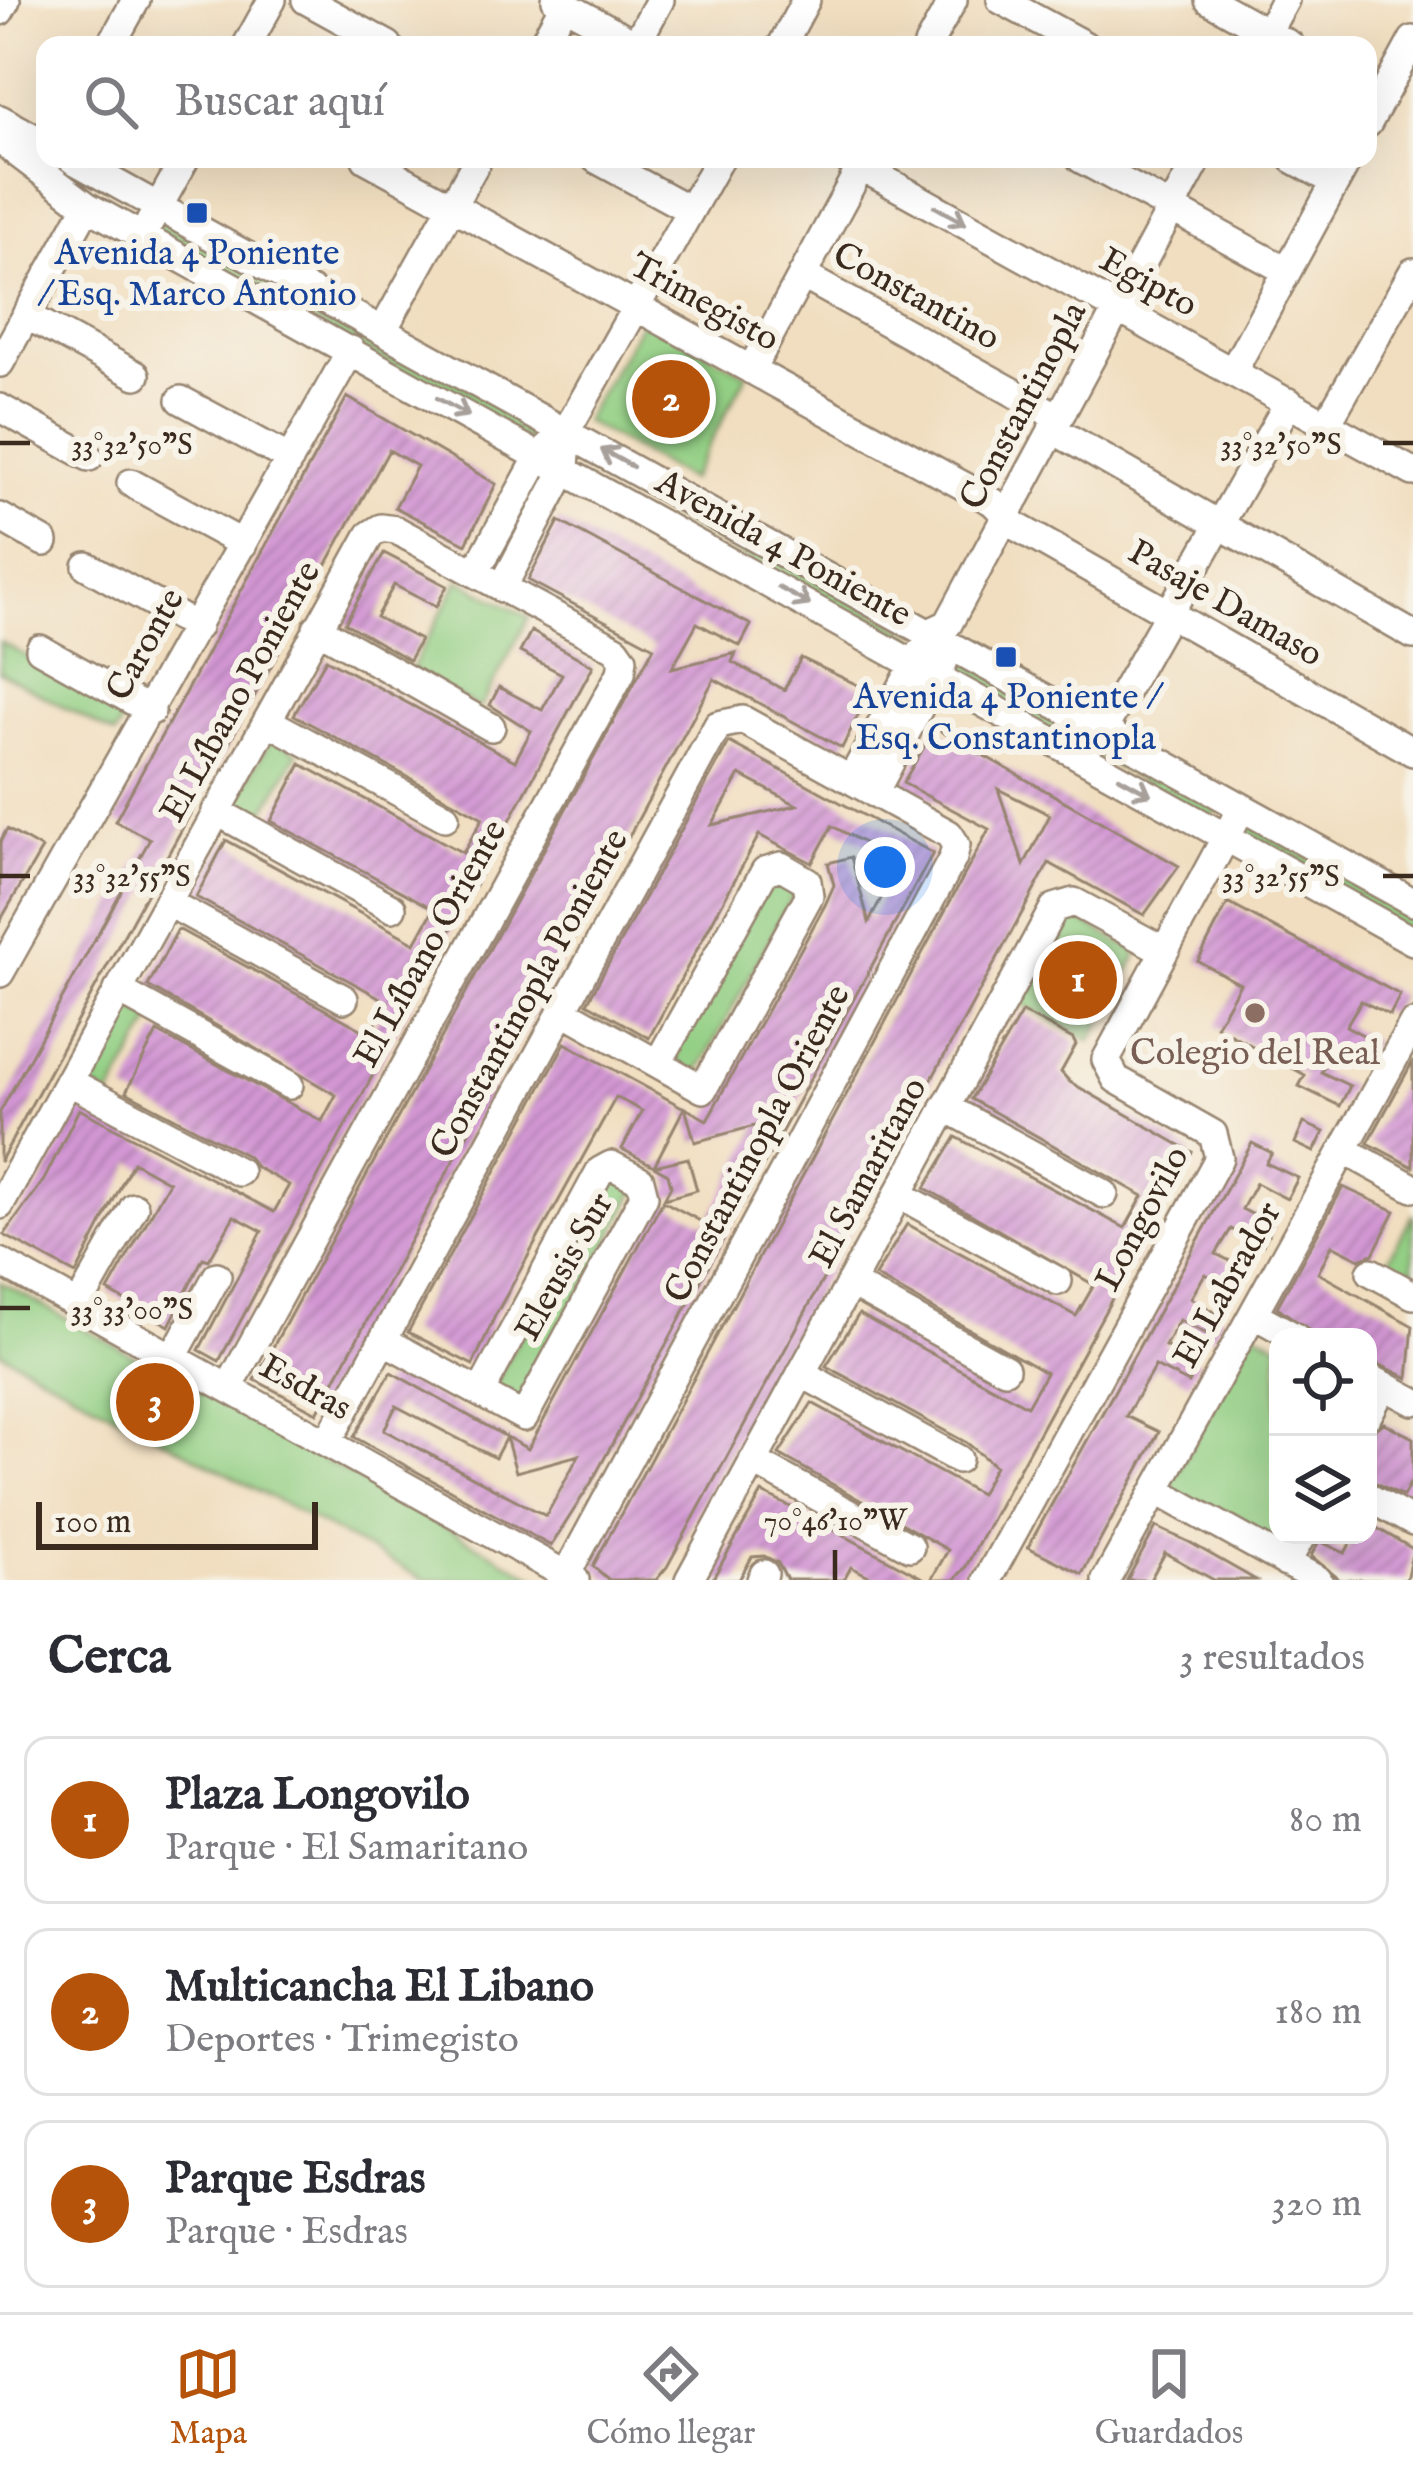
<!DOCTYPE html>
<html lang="es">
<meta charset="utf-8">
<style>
:root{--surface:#fff;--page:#f2f2f3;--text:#2b2b33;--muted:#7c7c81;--line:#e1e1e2;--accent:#b45309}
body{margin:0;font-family:"IM FELL English",serif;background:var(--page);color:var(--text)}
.controls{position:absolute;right:36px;bottom:36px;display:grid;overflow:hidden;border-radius:24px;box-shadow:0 12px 48px #0002}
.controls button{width:108px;height:108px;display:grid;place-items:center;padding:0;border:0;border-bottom:3px solid var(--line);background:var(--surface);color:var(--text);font:60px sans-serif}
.scale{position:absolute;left:36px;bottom:30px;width:282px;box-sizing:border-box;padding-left:12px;border:6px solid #3b2a1e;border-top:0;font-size:33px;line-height:42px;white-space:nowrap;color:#3b2a1e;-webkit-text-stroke:9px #f7f3e8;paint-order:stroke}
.you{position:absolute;left:885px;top:867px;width:42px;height:42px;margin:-30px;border:9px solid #fff;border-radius:50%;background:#1a73e8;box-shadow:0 0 0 18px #1a73e833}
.badge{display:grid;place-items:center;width:78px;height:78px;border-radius:50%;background:var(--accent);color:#fff;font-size:39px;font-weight:700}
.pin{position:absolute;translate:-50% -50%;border:6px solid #fff;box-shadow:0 3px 12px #0006}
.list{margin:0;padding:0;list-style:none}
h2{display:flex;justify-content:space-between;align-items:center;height:156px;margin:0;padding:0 48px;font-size:51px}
h2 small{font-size:39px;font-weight:400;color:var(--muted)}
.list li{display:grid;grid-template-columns:78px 1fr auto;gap:36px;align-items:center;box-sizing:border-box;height:168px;margin:0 24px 24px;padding:0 24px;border:3px solid var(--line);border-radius:24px}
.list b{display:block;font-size:45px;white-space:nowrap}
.list p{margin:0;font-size:39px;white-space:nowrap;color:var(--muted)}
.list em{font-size:39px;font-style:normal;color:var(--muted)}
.icon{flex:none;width:66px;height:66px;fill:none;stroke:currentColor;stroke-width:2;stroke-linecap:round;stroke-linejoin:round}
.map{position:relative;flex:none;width:1413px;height:1580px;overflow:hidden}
.search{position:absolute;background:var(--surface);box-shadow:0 12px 48px #0002;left:36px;right:36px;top:36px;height:132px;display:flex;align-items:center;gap:30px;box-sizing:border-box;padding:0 42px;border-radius:24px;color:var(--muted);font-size:45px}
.sheet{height:732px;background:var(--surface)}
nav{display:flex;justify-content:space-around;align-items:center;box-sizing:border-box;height:168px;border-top:3px solid var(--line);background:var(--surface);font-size:33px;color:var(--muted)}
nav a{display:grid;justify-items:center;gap:6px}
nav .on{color:var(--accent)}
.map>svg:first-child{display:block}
</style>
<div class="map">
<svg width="1413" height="1580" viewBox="0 0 1413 1580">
<defs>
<pattern id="building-hatch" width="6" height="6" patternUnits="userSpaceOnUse" patternTransform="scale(3)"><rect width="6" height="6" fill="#d397d4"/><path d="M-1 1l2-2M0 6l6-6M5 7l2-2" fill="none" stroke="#ac7bab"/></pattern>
</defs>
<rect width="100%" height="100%" fill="#f7f3e8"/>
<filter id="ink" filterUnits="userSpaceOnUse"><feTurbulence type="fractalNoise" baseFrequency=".00833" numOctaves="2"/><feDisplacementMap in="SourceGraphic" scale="24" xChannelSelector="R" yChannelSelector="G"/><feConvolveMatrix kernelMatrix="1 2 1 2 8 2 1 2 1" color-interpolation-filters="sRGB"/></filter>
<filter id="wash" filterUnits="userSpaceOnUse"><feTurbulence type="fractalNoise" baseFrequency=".004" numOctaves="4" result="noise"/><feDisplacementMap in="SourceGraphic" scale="48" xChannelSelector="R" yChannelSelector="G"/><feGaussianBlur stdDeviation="2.7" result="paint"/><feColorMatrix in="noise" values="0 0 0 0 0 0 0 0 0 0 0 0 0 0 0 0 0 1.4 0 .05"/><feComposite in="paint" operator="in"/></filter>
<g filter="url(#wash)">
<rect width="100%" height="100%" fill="#f1dec0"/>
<path fill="#93cf84" stroke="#677c51" stroke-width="3" d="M157 219 543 428 534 444 151 232Z
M643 319 747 374 690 480 584 421Z
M572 443 916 637 906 649 572 460Z
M459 580 529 617 480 708 410 671Z
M0 642 128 711 115 735 0 672Z
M952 654 1220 804 1211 820 943 669Z
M272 738 298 753 254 829 228 815Z
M1245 823 1413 917V936L1238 838Z
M767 878 796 890 697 1074 668 1056Z
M1072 916 1135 951 1136 957 1091 1041 1020 1003 1065 917Z
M120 1002 153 1019 110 1097 78 1079Z
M608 1170 638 1187 523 1401 494 1385Z
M1413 1214V1290L1381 1273Z
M0 1282 540 1580H425L0 1352Z
M1254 1331 1278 1344V1535H1289L1281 1550 1168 1488Z"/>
<g id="blocks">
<path fill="url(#building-hatch)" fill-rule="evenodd" d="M347 397 496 484 466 544 395 507 417 466 389 450 0 1162V1112L150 839 115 821Z
M559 521 751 625 740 646 697 623 672 668 736 653 732 662 784 690 801 658 870 691 842 748 714 679 317 1413 255 1380 654 647 528 580Z
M384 553 447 586 436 607 394 585 376 617 420 640 409 660 345 623Z
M531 631 593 666 219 1361 199 1350 262 1231 234 1216 209 1260 203 1258 169 1326 108 1291 169 1182 133 1162 76 1274 4 1235 44 1180 79 1109 274 1212 289 1185 256 1167 247 1156 126 1092 146 1053 157 1032 322 1121 336 1095 148 986 178 929 370 1034 388 1002 196 897 226 840 415 943 434 909 271 821 301 764 463 853 483 818 294 715 326 659 515 761 531 731 490 705 499 687 542 710 562 674 520 652Z
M935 728 1179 866 1144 915 1049 863 667 1567 656 1580H609L593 1566 989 829 903 783ZM998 789 1050 815 1024 865Z
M729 742 933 853 591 1483 551 1546 354 1437 391 1372 528 1449 663 1201 706 1224 745 1154 758 1125 695 1142 685 1108 707 1120 825 905 834 885 828 863 851 857 869 922 900 862 832 826 812 863 759 835 649 1038 587 1003ZM740 775 797 805 712 825ZM396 1406 495 1458 506 1437 516 1472 579 1455 546 1516 384 1430Z
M7 829 42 849 0 921V842Z
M1228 903 1400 995 1390 1015 1361 1001 1346 1026 1374 1041 1364 1061 1335 1046 1321 1072 1350 1086 1340 1106 1299 1086 1305 1075 1216 1026 1240 984 1198 961Z
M1022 1012 1073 1039 1076 1045 1061 1072 1070 1082 1192 1152 965 1568 954 1580H931L948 1550 779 1454 812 1403 980 1494 995 1466 967 1443 826 1366 859 1314 1027 1406 1046 1373 875 1276 907 1224 1076 1316 1094 1285 925 1188 956 1137 1125 1228 1129 1221 1143 1196 971 1099Z
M565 1043 684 1108 654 1166 622 1149 642 1111 616 1097 495 1316 473 1365 408 1332Z
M1413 1061V1167L1368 1143Z
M1304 1123 1324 1132 1314 1152 1295 1143Z
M1252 1143 1272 1153 1266 1163 1298 1178 1287 1199 1256 1183 1242 1209 1273 1225 1263 1245 1231 1229 1216 1254 1248 1270 1238 1290 1205 1274 1191 1298 1223 1317 1213 1337 1179 1320 1165 1346 1199 1362 1189 1383 1155 1366 1126 1416 1159 1432 1082 1574 1028 1547Z
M688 1158 697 1190 664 1199 671 1186 668 1174 654 1166Z
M1343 1187 1395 1211 1373 1254 1360 1259 1332 1245 1318 1273 1413 1326 1408 1378 1368 1359V1337H1318L1277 1307Z
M1384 1423 1413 1438V1478L1403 1496 1368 1479V1433Z
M762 1493 797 1510 926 1580H877L851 1567 844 1580H787L778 1563 764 1556 752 1557 739 1580H712Z
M1368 1523 1413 1549 1406 1580H1340L1311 1556 1319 1541 1345 1553 1355 1535H1368Z
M1156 1527 1189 1542 1256 1580H1214L1165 1553 1150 1580H1127Z"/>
</g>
</g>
<g filter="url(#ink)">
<use href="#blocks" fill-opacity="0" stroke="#96846f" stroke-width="3"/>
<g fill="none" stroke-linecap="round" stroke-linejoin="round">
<g stroke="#96846f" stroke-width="32">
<path id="minor" d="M306 0 388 45
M556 0 638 45
M1001 0 1084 45
M1209 0 1290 45
M0 11 6 0
M636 44 660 0
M111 45 136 0
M247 45 272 0
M542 45 564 5
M782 45 806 0
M928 45 953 0
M1260 45 1285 0
M0 119 45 144
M1368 123 1413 40
M0 140 87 206 1413 941
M72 159 1413 902
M366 159 993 502 1017 527 1413 752
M596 159 690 210
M847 159 1413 472
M1081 159 1287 271
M1293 159 1335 182
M150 222 185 159
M802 275 1058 417
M26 315 136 375
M383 330 478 159
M0 363 87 206
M751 370 865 159
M1233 371 1348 159
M181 400 290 459
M0 408 89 457
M1327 423 1413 272
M1052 429 1413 635
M131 483 243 544
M0 517 44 542
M87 566 197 627
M475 573 540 455 567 430 719 159
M502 588 565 469 566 452
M317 628 491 727
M40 649 151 711
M267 721 445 817
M1104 728 1289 402
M851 780 933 631 948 624 1198 159
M874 793 944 661
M216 811 392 908
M167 902 344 999
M0 973 351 350
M118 990 289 1085
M562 1010 703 1089 809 896 807 881 781 866 765 871 658 1063
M68 1081 239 1172
M945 1107 1104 1194
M1344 1150 1413 1188
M898 1194 1058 1281
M0 1205 370 535 381 528 396 530 616 649 623 659 621 673 229 1387
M0 1262 575 1580
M1371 1272 1413 1295
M850 1283 1005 1369
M79 1305 134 1207
M1253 1314 1295 1337
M383 1340 524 1417 644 1196 640 1180 611 1165 600 1171 480 1393
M173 1357 217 1276
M801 1373 958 1459
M1368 1377 1413 1401
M1368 1415 1384 1385
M328 1441 718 725 743 720 949 834 956 845 953 858 566 1575
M753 1461 910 1547
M1156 1490 1318 1580
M1368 1497 1413 1522
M1286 1563 1302 1535
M689 1580 1054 908 1074 902 1163 950
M761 1580 764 1574
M987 1580 1219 1158 1213 1134 1116 1079 1106 1060 1235 820
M1106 1580 1413 1024"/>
</g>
<use href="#minor" stroke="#fff" stroke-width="27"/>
</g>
<defs><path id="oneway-shaft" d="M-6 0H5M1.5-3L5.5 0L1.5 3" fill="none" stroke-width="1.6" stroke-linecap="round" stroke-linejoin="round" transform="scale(3)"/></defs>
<g stroke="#a79f9a">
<use href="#oneway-shaft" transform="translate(950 215) rotate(29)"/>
<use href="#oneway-shaft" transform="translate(453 407) rotate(29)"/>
<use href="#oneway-shaft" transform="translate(617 458) rotate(-151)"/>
<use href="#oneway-shaft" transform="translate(794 596) rotate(29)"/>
<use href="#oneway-shaft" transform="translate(1135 786) rotate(29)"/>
</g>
</g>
<path fill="none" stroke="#3b2a1e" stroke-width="4.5" d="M0 443H30M1383 443H1413M0 876H30M1383 876H1413M0 1308H30M835 1550V1580"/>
<g fill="#1a4fb4" stroke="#f7f3e8" stroke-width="4.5">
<rect x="185" y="201" width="24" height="24" rx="6"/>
<rect x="994" y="645" width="24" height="24" rx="6"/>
</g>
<circle fill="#8d6e63" stroke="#f7f3e8" stroke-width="4.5" cx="1255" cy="1013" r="12"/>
<g text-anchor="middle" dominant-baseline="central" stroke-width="12" stroke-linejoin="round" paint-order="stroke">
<g font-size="36" fill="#164399" stroke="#f7f3e8">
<text x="197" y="254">Avenida 4 Poniente<tspan x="197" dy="41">/ Esq. Marco Antonio</tspan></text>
<text x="1006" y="698">Avenida 4 Poniente /<tspan x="1006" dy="41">Esq. Constantinopla</tspan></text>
</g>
<g font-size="36" fill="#3b2a1e" stroke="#f7f3e8">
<text transform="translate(1148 283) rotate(29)">Egipto</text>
<text transform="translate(916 297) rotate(29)">Constantino</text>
<text transform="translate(704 303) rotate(29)">Trimegisto</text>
<text transform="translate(1024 406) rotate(-62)">Constantinopla</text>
<text transform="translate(783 549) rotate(29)">Avenida 4 Poniente</text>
<text transform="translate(1225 604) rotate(30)">Pasaje Damaso</text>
<text transform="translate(146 645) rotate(-61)">Caronte</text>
<text transform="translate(241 692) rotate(-61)">El Líbano Poniente</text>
<text transform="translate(431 944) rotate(-61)">El Líbano Oriente</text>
<text transform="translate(530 994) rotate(-61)">Constantinopla Poniente</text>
<text transform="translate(758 1144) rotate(-62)">Constantinopla Oriente</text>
<text transform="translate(869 1173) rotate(-62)">El Samaritano</text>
<text transform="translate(1143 1219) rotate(-62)">Longovilo</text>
<text transform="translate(565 1267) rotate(-61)">Eleusis Sur</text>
<text transform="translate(1228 1285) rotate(-61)">El Labrador</text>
<text transform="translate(305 1388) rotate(29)">Esdras</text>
</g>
<g font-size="36" fill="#785e54" stroke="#f7f3e8">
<text x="1255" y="1054">Colegio del Real</text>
</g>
</g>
<g font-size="30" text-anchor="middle" fill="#3b2a1e" stroke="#f7f3e8" stroke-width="12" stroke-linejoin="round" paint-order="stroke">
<text x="132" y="454">33°32'50"S</text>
<text x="1281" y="454">33°32'50"S</text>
<text x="132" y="886">33°32'55"S</text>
<text x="1281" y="886">33°32'55"S</text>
<text x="132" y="1319">33°33'00"S</text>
<text x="835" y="1530">70°46'10"W</text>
</g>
</svg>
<div class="controls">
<button><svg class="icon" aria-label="locate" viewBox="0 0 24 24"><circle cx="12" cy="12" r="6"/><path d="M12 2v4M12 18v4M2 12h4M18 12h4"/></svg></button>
<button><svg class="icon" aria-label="layers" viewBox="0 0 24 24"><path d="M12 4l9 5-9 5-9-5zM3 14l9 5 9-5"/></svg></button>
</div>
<div class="scale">100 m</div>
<div class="you"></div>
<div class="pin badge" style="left:1078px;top:980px">1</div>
<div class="pin badge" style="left:671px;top:399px">2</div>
<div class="pin badge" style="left:155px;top:1402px">3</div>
<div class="search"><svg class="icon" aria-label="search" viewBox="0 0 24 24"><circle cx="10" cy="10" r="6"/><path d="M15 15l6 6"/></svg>Buscar aquí</div>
</div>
<section class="sheet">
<h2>Cerca<small>3 resultados</small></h2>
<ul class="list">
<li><span class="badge">1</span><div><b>Plaza Longovilo</b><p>Parque · El Samaritano</p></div><em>80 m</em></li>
<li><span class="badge">2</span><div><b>Multicancha El Libano</b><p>Deportes · Trimegisto</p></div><em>180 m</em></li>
<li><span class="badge">3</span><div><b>Parque Esdras</b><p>Parque · Esdras</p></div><em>320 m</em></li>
</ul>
</section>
<nav>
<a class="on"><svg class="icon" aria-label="map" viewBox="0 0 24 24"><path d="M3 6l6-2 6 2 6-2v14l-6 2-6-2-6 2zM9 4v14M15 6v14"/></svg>Mapa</a>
<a><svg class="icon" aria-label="directions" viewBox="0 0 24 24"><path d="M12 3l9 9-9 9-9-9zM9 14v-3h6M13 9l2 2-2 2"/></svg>Cómo llegar</a>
<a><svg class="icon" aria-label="saved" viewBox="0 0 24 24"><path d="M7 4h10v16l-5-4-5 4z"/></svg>Guardados</a>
</nav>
